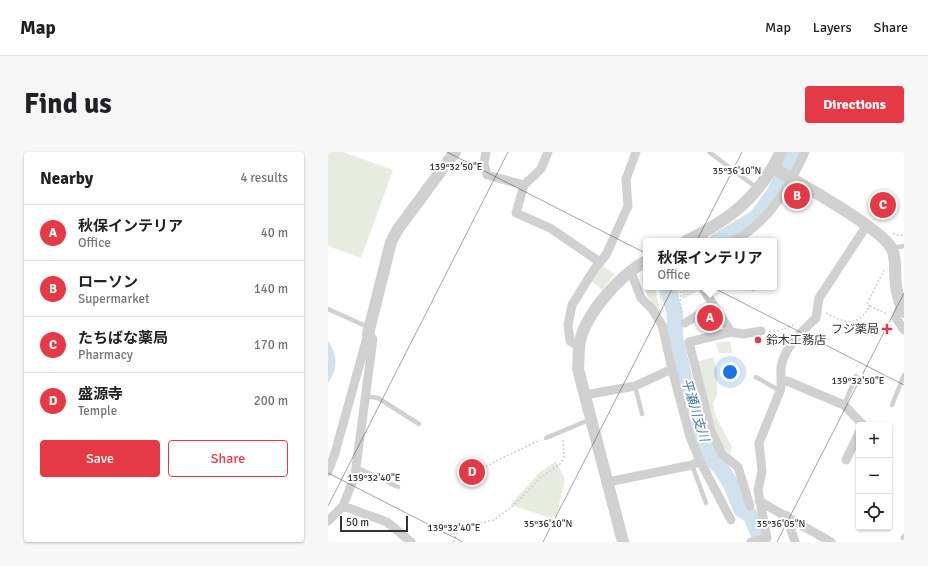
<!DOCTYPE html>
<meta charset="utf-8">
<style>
:root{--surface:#fff;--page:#f6f6f6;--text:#202124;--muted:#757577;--line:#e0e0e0;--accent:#e63946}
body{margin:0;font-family:Signika,"Noto Sans JP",sans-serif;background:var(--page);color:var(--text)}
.controls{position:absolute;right:12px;bottom:12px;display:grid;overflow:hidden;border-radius:4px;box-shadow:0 1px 3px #0004}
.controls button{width:36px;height:36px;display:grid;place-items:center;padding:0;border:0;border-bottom:1px solid var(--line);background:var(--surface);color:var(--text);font:20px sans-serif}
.scale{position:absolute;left:12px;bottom:10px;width:68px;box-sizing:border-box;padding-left:4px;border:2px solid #333;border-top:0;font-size:11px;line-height:14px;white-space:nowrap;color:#333;-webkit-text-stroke:3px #fff;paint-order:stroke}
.you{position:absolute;left:402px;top:220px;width:14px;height:14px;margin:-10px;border:3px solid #fff;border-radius:50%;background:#1a73e8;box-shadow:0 0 0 6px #1a73e833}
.badge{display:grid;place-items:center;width:26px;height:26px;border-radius:50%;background:var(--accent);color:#fff;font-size:13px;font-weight:700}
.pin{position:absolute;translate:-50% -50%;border:2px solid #fff;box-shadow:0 1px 4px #0006}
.popup{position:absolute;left:315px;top:86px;width:134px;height:52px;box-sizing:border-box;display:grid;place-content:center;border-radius:4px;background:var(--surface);filter:drop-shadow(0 1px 3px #0005);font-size:13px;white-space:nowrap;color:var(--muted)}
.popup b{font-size:15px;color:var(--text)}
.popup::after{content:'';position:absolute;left:50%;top:100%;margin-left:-8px;border:8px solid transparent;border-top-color:var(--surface)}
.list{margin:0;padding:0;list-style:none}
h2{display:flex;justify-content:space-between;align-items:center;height:52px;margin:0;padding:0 16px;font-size:17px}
h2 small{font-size:13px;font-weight:400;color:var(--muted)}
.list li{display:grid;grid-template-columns:26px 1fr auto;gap:12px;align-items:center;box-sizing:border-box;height:56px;padding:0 16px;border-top:1px solid var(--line)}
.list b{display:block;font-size:15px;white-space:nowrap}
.list p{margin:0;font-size:13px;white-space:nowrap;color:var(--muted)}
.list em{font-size:13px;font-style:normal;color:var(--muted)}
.actions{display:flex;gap:8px;padding:12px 16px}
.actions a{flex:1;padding:9px 0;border:1px solid var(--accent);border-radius:4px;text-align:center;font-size:14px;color:var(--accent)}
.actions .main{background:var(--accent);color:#fff}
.icon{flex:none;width:22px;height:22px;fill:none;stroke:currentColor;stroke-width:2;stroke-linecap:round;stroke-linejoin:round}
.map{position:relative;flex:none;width:576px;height:390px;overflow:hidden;border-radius:4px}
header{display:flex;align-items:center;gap:24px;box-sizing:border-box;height:56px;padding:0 20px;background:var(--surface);border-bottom:1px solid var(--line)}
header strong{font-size:19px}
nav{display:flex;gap:22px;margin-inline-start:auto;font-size:14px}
.intro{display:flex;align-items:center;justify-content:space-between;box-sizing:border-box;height:96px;padding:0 24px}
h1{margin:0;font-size:28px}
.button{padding:10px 18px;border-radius:4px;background:var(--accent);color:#fff;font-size:14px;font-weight:700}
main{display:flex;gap:24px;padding:0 24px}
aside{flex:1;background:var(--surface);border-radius:4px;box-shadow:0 1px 3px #0004}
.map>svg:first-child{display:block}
</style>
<header>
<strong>Map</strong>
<nav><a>Map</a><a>Layers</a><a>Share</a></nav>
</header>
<div class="intro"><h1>Find us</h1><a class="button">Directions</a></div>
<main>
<aside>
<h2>Nearby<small>4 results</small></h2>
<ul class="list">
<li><span class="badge">A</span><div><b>秋保インテリア</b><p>Office</p></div><em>40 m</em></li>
<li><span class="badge">B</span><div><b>ローソン</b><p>Supermarket</p></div><em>140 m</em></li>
<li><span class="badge">C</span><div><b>たちばな薬局</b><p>Pharmacy</p></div><em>170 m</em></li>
<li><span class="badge">D</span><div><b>盛源寺</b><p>Temple</p></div><em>200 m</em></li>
</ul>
<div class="actions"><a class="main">Save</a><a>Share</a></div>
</aside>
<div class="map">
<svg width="576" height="390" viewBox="0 0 576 390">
<rect width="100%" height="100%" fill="#fff"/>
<path fill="#e6ecdf" d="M0 0H15L65 18 33 106 0 94Z
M274 113 287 122 274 138 261 127Z
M318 123V135H329C327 144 330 152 334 161L332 162C323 150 316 141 314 126Z
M331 135H339L338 138 333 140 334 154 338 165 342 166 344 173 343 177 333 155Z
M344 135H352L350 153 356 179 346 154Z
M354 135H369L371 138 354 148Z
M338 140 344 166C336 160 336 152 335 142Z
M402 189 404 201H391L388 191Z
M385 205 389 219V242L385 252 388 265 404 295 402 303 397 297 393 298 367 210Z
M228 309 237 327 229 361 223 366 182 353 210 322Z"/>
<path fill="#cfe2ee" d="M0 189C10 203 10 217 0 231Z"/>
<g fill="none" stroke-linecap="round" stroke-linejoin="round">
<path stroke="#cfe2ee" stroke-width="16" d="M389 89 428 66 445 43 468 0
M341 135 340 139 347 161V185L357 230 373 284 386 309 393 316 404 334 413 357 423 364 434 390"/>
<path stroke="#cdcdcd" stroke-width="1.5" stroke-dasharray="2 2" stroke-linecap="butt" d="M565 81 569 83H576
M353 135 352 153 354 163
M542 154 539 152 556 118
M498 161C517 171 529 176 542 154L559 162
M441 179H450L468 172
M140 324 172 307 212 288
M126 390 128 383 134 375 166 368 186 353 212 326 232 312 236 305 235 286"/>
<path stroke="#d0d0d0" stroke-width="4.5" d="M381 0 429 36
M564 96 576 94
M424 135 425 137
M0 157 40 175
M428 225 452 239
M307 234 314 262
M37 244 50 246 91 272
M516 253 528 224
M564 253 576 223
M218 286 263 267
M364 313 378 351
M28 315 70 335
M575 386 576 384"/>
<path stroke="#d0d0d0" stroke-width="9" d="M158 0 156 11 159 23 196 33 213 17 220 0
M196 33 188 61 222 76 272 110
M374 81 377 89
M406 89C442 69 460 36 477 0
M374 135 403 180 415 182 433 179
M573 154 568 166 576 178
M357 171 385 154
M403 180 361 190 383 279 394 302 410 315 422 354
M251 194 242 189 240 173 244 153 267 116 278 103 300 54 298 27 308 0
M454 230 459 229 516 253 535 273
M257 243 307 234 344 217 334 173 324 157 313 146 303 120
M518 308 531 281
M372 309 403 368
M0 320 7 301 40 182
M280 330 364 313 372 309 362 285 344 217
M431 349 503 390
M15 354 59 370 83 390
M458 363 467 390
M0 369 15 354 27 323 45 187 40 182
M423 390 439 386 430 338 434 319 431 291 452 239C455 230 451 219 454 211 459 192 475 179 488 166L491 146 539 73"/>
<path stroke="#d0d0d0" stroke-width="12" d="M445 16C468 29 555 77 564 97 569 108 566 121 568 133 569 142 572 152 576 160
M358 89C403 67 430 46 453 0
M40 182 63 90 70 77 127 0
M295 390 250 217C251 208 250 198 252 189 259 160 292 123 318 109"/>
</g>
<path fill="none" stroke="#333" stroke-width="1" stroke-opacity="0.45" d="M119 0 576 233M0 321 135 390M0 354 180 0M215 390 414 0M449 390 576 141"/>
<g fill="#e63946" stroke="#fff" stroke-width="1.5">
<path d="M557 171h4v4h4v4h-4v4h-4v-4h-4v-4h4z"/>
<circle cx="430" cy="188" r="4"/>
</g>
<g text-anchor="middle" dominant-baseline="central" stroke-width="4" stroke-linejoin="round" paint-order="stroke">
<g font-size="12" fill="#333" stroke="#fff" text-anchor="end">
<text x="551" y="177">フジ薬局</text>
<text x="438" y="188" text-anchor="start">鈴木工務店</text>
</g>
<g font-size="13" font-style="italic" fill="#3f7597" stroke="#fff">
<text transform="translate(367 258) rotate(73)">平瀬川支川</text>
</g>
</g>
<g font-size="10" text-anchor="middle" fill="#333" stroke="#fff" stroke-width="4" stroke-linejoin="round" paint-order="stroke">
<text x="128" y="18">139°32'50"E</text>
<text x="409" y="22">35°36'10"N</text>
<text x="530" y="232">139°32'50"E</text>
<text x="46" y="329">139°32'40"E</text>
<text x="220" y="375">35°36'10"N</text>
<text x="453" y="375">35°36'05"N</text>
<text x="126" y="379">139°32'40"E</text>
</g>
</svg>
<div class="controls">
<button>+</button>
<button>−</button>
<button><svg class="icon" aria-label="locate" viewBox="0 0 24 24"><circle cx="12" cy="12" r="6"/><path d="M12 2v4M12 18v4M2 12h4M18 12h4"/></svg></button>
</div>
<div class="scale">50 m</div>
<div class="you"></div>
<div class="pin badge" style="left:382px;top:166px">A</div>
<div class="popup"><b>秋保インテリア</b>Office</div>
<div class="pin badge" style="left:469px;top:44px">B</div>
<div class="pin badge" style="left:555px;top:53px">C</div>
<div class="pin badge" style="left:144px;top:320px">D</div>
</div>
</main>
